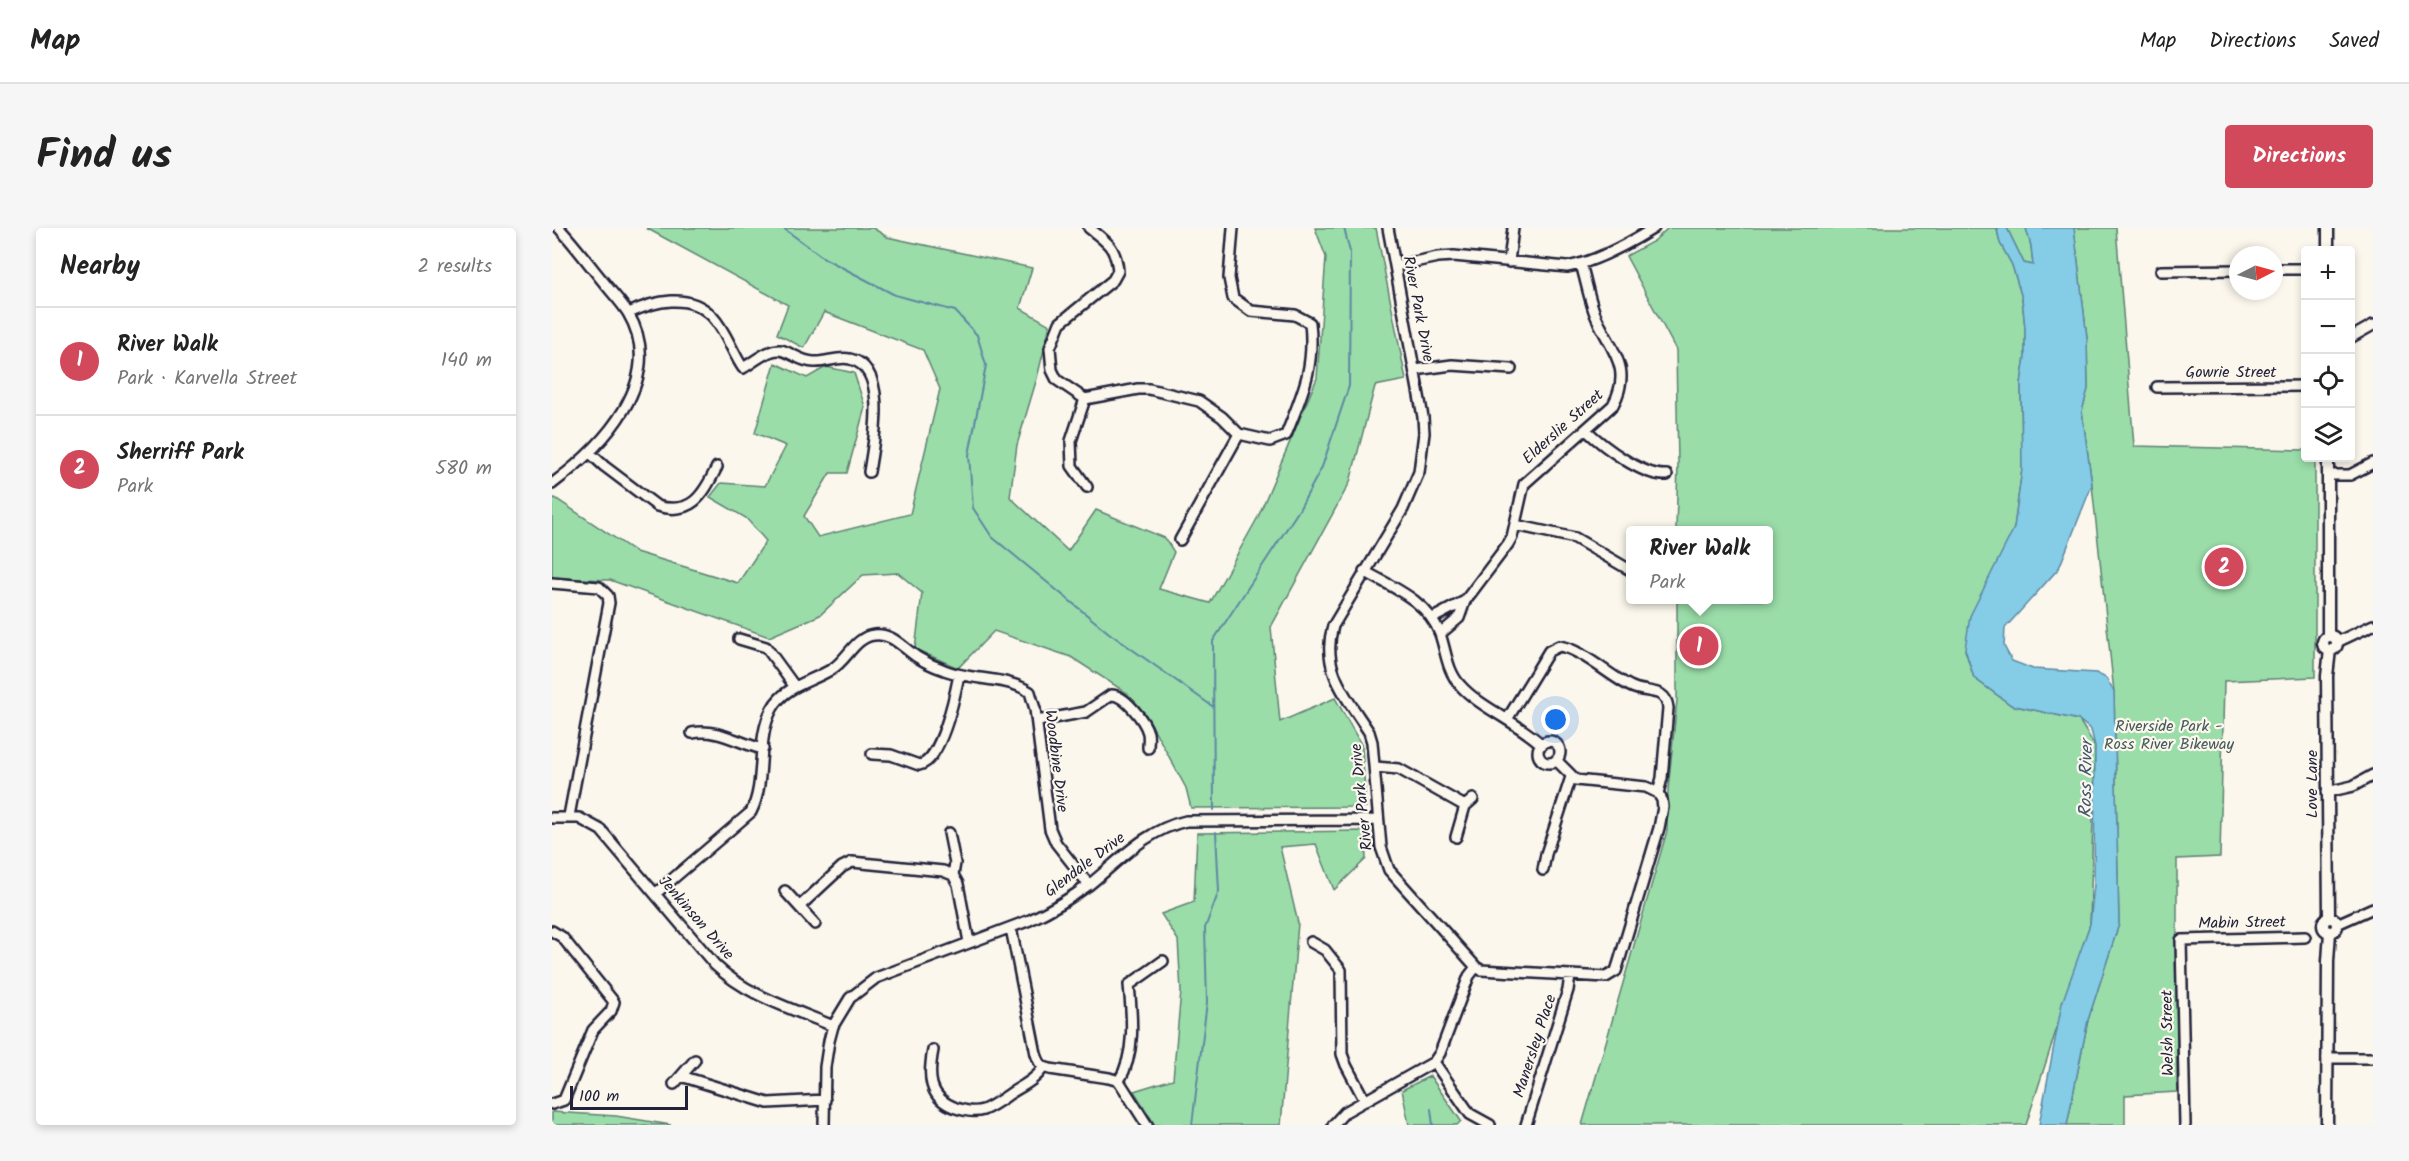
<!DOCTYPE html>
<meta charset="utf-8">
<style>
:root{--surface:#fff;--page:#f6f6f6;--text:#222;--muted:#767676;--line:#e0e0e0;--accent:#d1495b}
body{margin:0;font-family:Kalam,sans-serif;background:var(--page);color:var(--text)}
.controls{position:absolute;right:18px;top:18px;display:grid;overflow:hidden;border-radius:6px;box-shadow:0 3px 9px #0003}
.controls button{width:54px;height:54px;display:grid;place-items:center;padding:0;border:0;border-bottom:2px solid var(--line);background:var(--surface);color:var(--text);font:30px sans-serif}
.compass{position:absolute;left:1677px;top:18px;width:54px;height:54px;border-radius:50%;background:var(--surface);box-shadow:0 3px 9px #0003;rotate:84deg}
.scale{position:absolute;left:18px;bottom:15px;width:118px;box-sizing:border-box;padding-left:6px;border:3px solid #22223b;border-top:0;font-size:16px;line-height:21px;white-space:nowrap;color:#22223b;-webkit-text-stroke:4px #fbf7ec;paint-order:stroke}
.you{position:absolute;left:1004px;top:492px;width:21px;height:21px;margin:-15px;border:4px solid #fff;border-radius:50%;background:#1a73e8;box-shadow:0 0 0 9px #1a73e833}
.badge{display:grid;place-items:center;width:39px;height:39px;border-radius:50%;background:var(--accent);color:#fff;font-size:20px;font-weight:700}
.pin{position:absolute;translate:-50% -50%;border:3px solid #fff;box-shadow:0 2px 6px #0006}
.popup{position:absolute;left:1074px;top:298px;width:147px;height:78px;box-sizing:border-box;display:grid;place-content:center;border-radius:6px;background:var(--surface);filter:drop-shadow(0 2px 4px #0005);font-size:20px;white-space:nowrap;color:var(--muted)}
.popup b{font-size:22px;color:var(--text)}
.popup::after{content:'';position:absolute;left:50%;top:100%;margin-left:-12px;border:12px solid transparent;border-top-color:var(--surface)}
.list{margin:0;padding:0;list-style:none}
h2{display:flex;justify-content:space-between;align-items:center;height:78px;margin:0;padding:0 24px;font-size:26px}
h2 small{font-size:20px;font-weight:400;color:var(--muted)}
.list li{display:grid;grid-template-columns:39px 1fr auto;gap:18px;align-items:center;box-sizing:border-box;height:108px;padding:0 24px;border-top:2px solid var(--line)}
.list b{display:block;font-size:22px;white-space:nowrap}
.list p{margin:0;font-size:20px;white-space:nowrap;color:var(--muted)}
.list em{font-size:20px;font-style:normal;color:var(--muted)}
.icon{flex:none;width:33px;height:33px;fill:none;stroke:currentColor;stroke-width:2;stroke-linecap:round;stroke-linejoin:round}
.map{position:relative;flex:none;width:1821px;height:897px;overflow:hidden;border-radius:6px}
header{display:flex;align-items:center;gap:36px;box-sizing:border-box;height:84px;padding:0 30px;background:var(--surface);border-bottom:2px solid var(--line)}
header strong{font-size:28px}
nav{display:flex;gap:33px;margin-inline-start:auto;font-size:21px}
.intro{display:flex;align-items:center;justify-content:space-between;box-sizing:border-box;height:144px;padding:0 36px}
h1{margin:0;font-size:42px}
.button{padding:15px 27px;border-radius:6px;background:var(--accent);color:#fff;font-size:21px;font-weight:700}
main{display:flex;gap:36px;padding:0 36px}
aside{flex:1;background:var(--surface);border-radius:6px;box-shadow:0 3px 9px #0003}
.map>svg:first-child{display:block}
</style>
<header>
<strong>Map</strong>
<nav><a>Map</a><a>Directions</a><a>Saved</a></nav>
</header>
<div class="intro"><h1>Find us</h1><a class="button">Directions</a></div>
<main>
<aside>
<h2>Nearby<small>2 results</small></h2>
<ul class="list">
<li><span class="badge">1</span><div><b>River Walk</b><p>Park · Karvella Street</p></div><em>140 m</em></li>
<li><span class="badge">2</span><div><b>Sherriff Park</b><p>Park</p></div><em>580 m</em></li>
</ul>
</aside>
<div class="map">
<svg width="1821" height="897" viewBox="0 0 1821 897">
<rect width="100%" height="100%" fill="#fbf7ec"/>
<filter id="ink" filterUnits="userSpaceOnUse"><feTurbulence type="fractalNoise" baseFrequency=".0167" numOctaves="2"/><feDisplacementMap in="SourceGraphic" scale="12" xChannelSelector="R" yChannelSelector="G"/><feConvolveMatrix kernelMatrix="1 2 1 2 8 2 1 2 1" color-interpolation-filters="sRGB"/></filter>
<g filter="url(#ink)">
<path fill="#9adda9" stroke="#5e8072" stroke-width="1.5" d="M94 0H321L335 9 480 40 468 80 498 97 485 150 465 217 458 269 516 323 544 282 613 310 622 324 607 361 658 375 706 289 765 150 774 29 763 0H824L854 152 823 158 798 254 719 399 728 494 783 470 810 518 814 579 639 580 634 560 597 492 575 465 519 429 442 403 406 440 363 421 370 365 346 345 311 347 268 387 217 409 58 352 0 350V272L3 270 84 324 186 355 214 313 194 290 158 269 169 255 213 258 234 218 203 205 223 135 255 150 274 139 302 145 313 179 295 245H278L252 288 266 309 358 286 388 161 371 122 272 84 252 120 225 106 236 77Z
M1116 0H1449L1445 2 1448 15 1460 37 1470 70 1473 100V129L1469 156 1470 241 1462 300 1413 422 1422 450 1459 477 1527 492 1543 518 1538 696 1474 897H1030L1115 603 1116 562 1125 472V372H1216V302H1124L1126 236 1124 122 1074 28 1102 13Z
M1455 0H1474L1479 18 1481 37 1472 35Z
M1522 0H1564L1582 218 1753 222 1754 230H1763V449L1672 453 1668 629 1625 631V864L1573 867V897H1515L1536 792 1567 696 1562 464 1540 257 1530 183 1536 161 1535 110Z
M813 603 814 631 782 662 764 616 728 619 746 695 729 897H603L582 863 621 851 629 763 626 712 609 686 642 674 645 605Z
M878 848 909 893 905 897H857L850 862Z
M0 884 64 888 119 897H0Z"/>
<path fill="#85cce6" stroke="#5d88a2" stroke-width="1.5" d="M1449 0H1455L1472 35 1481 37 1479 18 1474 0H1522L1535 110 1536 161 1530 183 1540 257 1507 340 1453 400 1452 418 1460 433 1481 441 1544 445 1554 450 1562 464 1567 696 1536 792 1515 897H1487L1510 775 1538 696 1542 656 1543 518 1539 502 1527 492 1459 477 1422 450 1413 421 1418 388 1462 300 1470 241 1469 156 1473 129V100L1470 70 1460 37 1448 15 1445 1Z"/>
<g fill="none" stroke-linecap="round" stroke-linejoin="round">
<path stroke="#5d88a2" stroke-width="2" d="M231 0 272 30 343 67 403 83 425 107 434 137 417 227 421 280 440 309 557 405 660 478
M662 582 661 413 747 282 770 239 797 158 798 24 792 0
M879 881 881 897
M640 897 655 774 653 700 667 663 664 604"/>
<g stroke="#22223b" stroke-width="14">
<path id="minor" d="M537 0C555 14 564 19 566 43L561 52 508 95 498 120 500 142 505 152 533 171 586 161H597L647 173 670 189 687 206 718 213 734 207C750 166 763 141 758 95L743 87 699 83 681 70 677 50 681 0
M836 0 871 189 872 205 867 244 851 281 781 398C768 441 795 470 817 504L820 514 829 619 837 642 924 739 929 742 1054 749 1064 743 1066 737 1107 600 1111 579 1110 572 1106 565
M957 34 961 0
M843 38 886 29 902 28 1015 39C1044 34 1076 16 1102 0
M1722 41H1754
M1609 43 1686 42
M77 85C102 73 137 64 160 88 174 103 180 124 191 140 202 134 219 118 232 123 243 127 250 134 262 134 274 135 286 128 298 131 338 140 321 217 317 244
M1798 110 1821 97
M863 142 900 137 959 141
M1605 159 1754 158
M533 171 519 213 520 238 535 259
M1034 202C1051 218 1091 249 1115 247
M38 225 52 238 105 278C141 288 151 266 165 239
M1777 247H1798L1821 235
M0 256C50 219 116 152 76 85 70 75 61 66 54 57 38 38 24 18 7 0
M963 297 1023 310 1078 342
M628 312 687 206
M812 343C840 359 876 373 888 406 894 423 895 443 908 457 927 479 966 494 990 517
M0 355 47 359 56 368 57 375 17 588
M881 390 913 373
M888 406 907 390 913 373 956 316 960 309 972 256 1061 177C1082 138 1057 121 1043 86 1037 70 1034 53 1029 36
M187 411 214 419 243 459
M1785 414 1821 397
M956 490 997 423 1007 418C1028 420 1060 450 1080 459 1095 466 1114 459 1116 480L1110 550 1106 565
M485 493 534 484 559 467C572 466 593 493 596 505 597 510 596 515 596 520
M140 505C167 500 185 515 211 521
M986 524a11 11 0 1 1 22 0a11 11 0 1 1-22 0Z
M320 526 339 527 367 537C389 534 403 467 407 447
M1004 532 1024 552 1094 559 1106 565
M823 539 847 541 913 578
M1775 564 1801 558 1821 547
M0 590H27L49 602 163 737C195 768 241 781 281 798
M397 605 403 635 401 647 406 656 417 714
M904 609 913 578 921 571
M991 642 994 626 1019 549
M233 663 263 696
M103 666 199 584C215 553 203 512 220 481 232 458 259 454 280 441 295 432 303 409 322 407 339 404 351 420 365 429 373 434 381 438 390 441 416 453 455 448 478 464L483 481 498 601 504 615 537 657
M248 678 290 639 300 634 391 643 401 647
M1785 696 1821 680
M459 700 484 826C487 835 489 839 498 841L557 850 567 853 595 897
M0 703 10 709 62 774 59 783 41 802 12 872 0 876
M759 714 773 722 789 742 790 826 794 837 813 873
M381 822C376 848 376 870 404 880 413 883 422 885 431 882 441 878 450 871 459 865 472 857 483 852 492 839
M1775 830H1821
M882 834 918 886 938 897
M129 848 216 875 273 872
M567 853C584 825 580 788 577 757L611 733
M122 856 143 832
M272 897 273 839 277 813 281 798 298 770 324 750 478 692C499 682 519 670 538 656 568 632 594 602 634 593L826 592
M781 897 793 884 882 834 888 825 917 748 924 739
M974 897 1016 762 1018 748
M1633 897 1629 712 1753 709"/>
</g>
<g stroke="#22223b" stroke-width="15">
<path id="tertiary" d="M1776 0V22
M1776 230V408
M1771 415a7 7 0 1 1 14 0a7 7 0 1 1-14 0Z
M1777 689 1775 448 1778 422
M1771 697a7 7 0 1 1 14 0a7 7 0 1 1-14 0Z
M1775 897 1776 733 1778 704"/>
</g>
<use href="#minor" stroke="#fbf7ec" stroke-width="9"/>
<use href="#tertiary" stroke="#fbf7ec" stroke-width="10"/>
</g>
</g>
<g text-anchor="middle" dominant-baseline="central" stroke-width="4.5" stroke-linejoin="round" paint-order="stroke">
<g font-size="16" fill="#22223b" stroke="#fbf7ec">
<text transform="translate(866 81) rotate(79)">River Park Drive</text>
<text x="1679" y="144">Gowrie Street</text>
<text transform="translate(1011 199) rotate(-42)">Elderslie Street</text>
<text transform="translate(504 533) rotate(83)">Woodbine Drive</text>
<text transform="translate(1760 556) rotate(-90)">Love Lane</text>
<text transform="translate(810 569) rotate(-96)">River Park Drive</text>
<text transform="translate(533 637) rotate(-37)">Glendale Drive</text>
<text transform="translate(144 690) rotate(49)">Jenkinson Drive</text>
<text transform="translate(1690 695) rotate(-1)">Mabin Street</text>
<text transform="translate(1616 805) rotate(-91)">Welsh Street</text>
<text transform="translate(983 818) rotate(-72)">Manersley Place</text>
</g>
<g font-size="16" fill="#465a5c" stroke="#fbf7ec">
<text x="1617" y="498">Riverside Park -<tspan x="1617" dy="18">Ross River Bikeway</tspan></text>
</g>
<g font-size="18" font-style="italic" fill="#40556e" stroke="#fbf7ec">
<text transform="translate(1535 551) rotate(-89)">Ross River</text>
</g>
</g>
</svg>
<div class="controls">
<button>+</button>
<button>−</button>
<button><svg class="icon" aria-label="locate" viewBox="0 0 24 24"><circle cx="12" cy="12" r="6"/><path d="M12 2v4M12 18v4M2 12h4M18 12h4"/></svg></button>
<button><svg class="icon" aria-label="layers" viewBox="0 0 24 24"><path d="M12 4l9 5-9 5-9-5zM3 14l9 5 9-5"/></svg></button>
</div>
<svg class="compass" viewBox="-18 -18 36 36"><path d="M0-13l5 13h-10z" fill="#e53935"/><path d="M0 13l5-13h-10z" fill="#767676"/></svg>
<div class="scale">100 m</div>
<div class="you"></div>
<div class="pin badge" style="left:1147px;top:418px">1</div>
<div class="popup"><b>River Walk</b>Park</div>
<div class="pin badge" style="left:1672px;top:339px">2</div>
</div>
</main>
